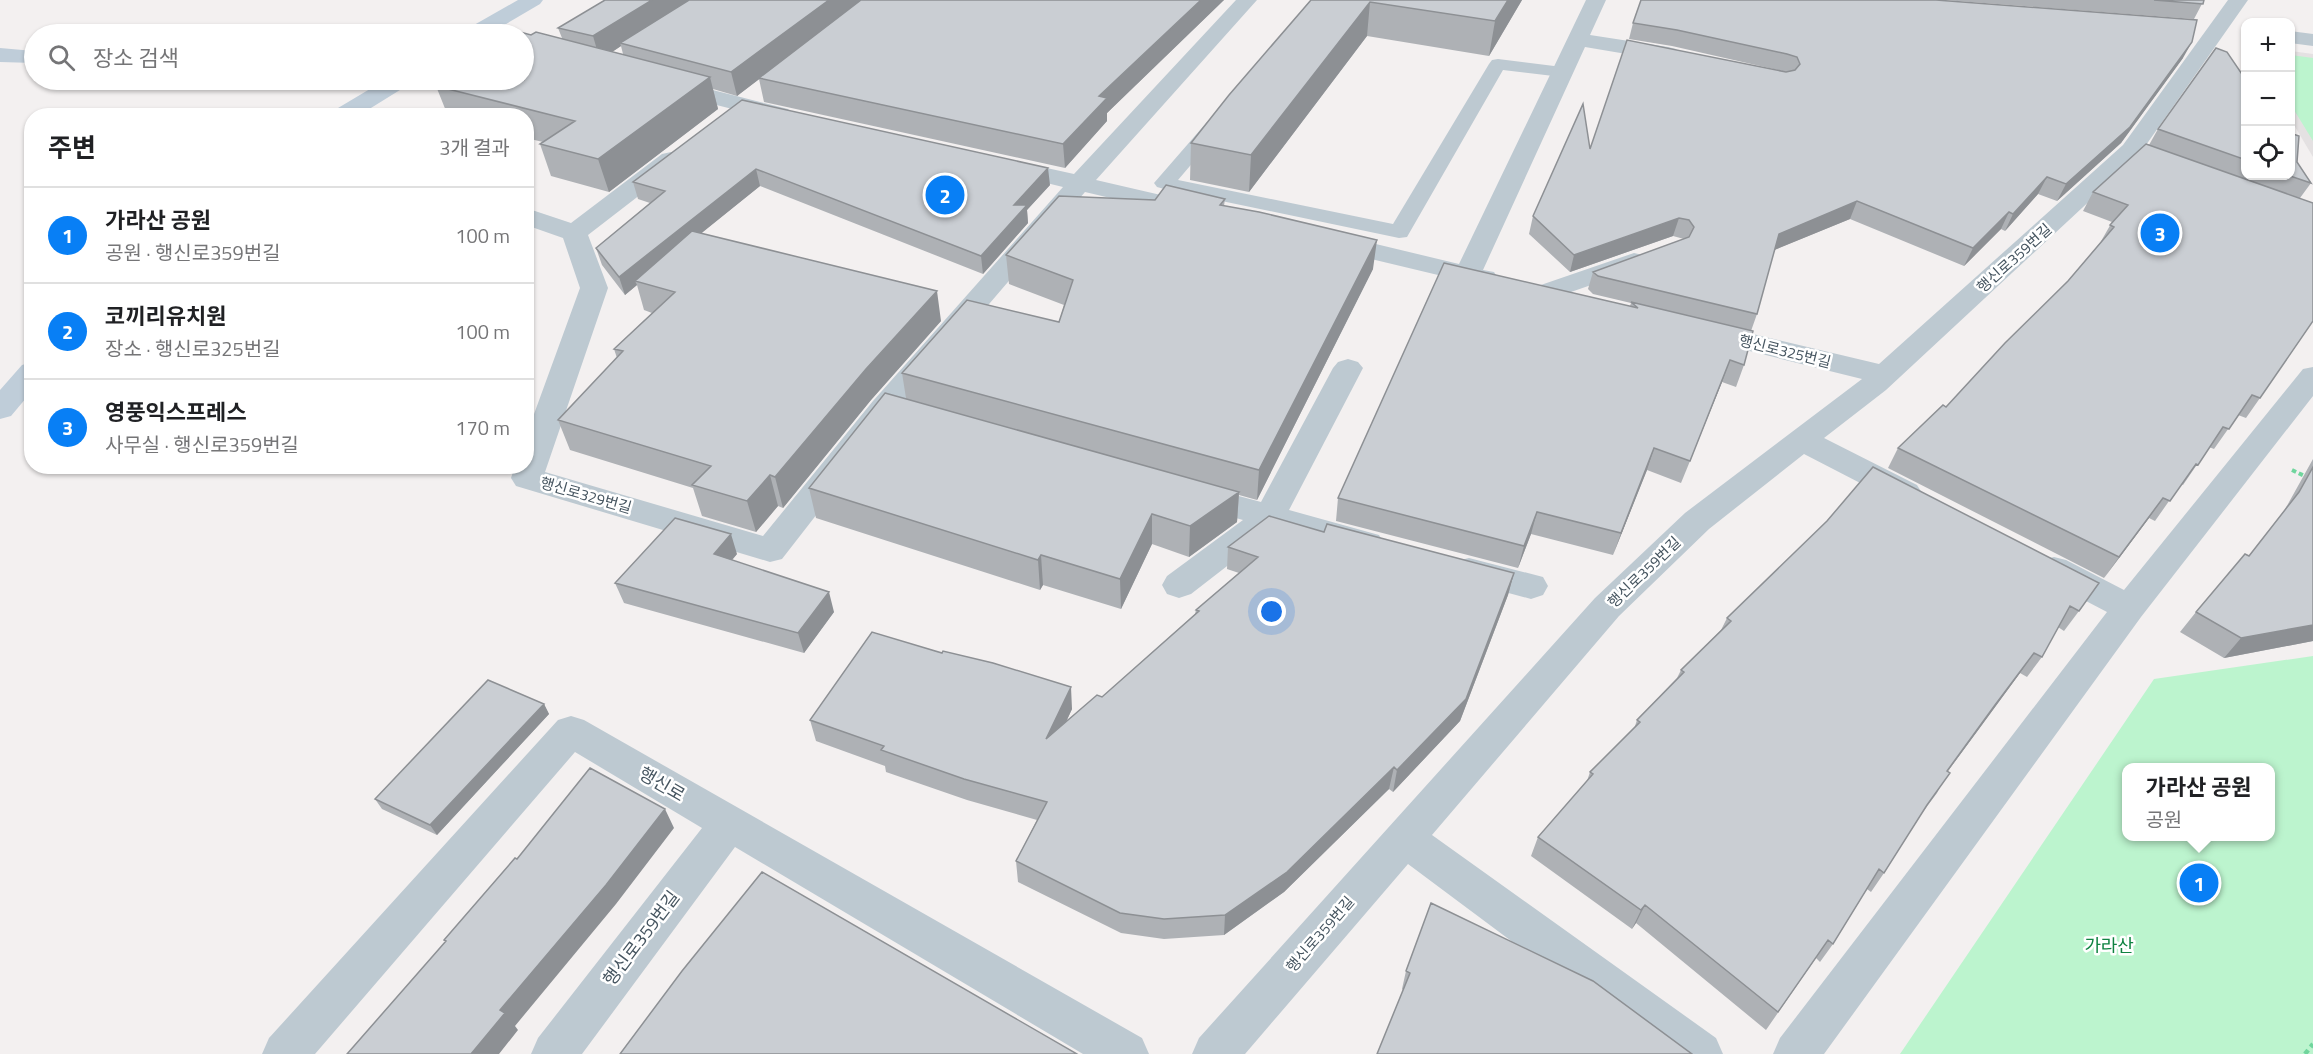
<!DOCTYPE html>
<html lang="ko">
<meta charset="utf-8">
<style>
:root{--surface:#fff;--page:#f2f2f2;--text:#202124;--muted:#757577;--line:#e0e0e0;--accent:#087ff5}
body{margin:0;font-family:"Titillium Web","Noto Sans KR",sans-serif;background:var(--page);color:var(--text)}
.controls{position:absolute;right:18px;top:18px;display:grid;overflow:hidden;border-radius:12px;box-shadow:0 2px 4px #0004}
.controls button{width:54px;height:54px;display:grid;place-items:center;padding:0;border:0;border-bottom:2px solid var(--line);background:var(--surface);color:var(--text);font:30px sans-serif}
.you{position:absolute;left:1272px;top:612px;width:21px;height:21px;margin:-15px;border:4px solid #fff;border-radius:50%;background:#1a73e8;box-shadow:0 0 0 9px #1a73e833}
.badge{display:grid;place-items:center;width:39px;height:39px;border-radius:50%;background:var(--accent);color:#fff;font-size:20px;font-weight:700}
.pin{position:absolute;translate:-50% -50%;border:3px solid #fff;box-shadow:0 2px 6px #0006}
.popup{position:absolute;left:2122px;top:763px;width:153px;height:78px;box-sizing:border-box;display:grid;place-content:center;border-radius:12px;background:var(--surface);filter:drop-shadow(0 2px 4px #0005);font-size:20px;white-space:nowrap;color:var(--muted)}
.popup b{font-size:22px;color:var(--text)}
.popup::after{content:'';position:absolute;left:50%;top:100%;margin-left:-12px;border:12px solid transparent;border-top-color:var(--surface)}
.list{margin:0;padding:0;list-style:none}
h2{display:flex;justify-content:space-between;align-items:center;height:78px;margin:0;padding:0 24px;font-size:26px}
h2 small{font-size:20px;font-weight:400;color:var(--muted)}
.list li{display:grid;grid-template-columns:39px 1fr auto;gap:18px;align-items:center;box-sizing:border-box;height:96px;padding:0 24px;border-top:2px solid var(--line)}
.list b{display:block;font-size:22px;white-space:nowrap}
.list p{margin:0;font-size:20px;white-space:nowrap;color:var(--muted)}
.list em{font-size:20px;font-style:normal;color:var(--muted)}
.icon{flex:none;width:33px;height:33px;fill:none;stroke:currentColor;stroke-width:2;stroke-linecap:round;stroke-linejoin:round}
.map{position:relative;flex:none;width:2313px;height:1054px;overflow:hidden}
.search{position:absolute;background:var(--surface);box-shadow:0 2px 4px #0004;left:24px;top:24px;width:510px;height:66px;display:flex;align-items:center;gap:15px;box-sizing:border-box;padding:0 21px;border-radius:33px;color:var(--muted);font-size:22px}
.panel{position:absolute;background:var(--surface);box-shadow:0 2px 4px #0004;left:24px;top:108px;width:510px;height:366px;border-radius:24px}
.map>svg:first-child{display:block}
</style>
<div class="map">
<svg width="2313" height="1054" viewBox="0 0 2313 1054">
<rect width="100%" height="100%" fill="#f3f0f0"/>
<path fill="#e4e1e2" d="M2291 51 2313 54V157L2291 120Z"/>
<path fill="#bcf4ce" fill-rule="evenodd" d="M2291 55 2313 58V141L2291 105Z
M2313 656V1054H1900L2154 679ZM2127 768H2271V836H2127Z"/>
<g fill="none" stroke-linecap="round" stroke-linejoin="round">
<path stroke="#70d59d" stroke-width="4" stroke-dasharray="4.5 3" stroke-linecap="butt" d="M2292 470 2313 480"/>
<path stroke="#70d59d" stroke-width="4.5" stroke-dasharray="5 4" stroke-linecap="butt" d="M2305 1054 2313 1044"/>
<path fill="#bdc9d1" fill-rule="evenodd" d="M1498 59 1562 67 1568 68 1571 72 1568 76 1562 77 1503 70 1407 237 1399 238 1164 189 1157 187 1154 183 1207 122H1221L1224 126 1178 180 1393 224 1489 64 1492 60Z"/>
<path fill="#bdc9d1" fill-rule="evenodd" d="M1236 0H1257L1096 180 1204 205 1208 210 1204 215 1195 218 1085 192 894 415 782 559 770 562 516 486 511 478 515 466H526V436L580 288 563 238 526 225V208L571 223 662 154 671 152 680 154 683 159 680 164 588 235 608 288 545 472 763 536 873 401 1063 187 997 171 994 166 997 161 1006 159 1074 174Z
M1586 0H1606L1590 35 1668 47 1676 49 1679 54 1676 59 1668 61 1585 47 1483 270 1494 272 1498 278 1494 284 1484 286 1321 247 1317 241 1321 235 1330 233 1459 264Z
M2228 0H2248L2139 155 1886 390 1824 438 1917 485 1922 493 1917 501 1906 504 1895 501 1804 454 1709 529 1619 616 1432 835 1716 1038 1723 1054H1663L1408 864 1245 1054H1192L1199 1038 1595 598 1685 513 1862 379 1697 338 1693 332 1697 326 1707 323 1879 364 2123 145Z
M2290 31 2313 34V46L2290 43Z
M673 80 788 109 792 114 788 119 780 121 665 92 662 87 665 82Z
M1634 253 1643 255 1647 261 1643 267 1545 301 1535 299 1531 293 1535 287Z
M1348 359 1358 362 1363 368 1289 510 1379 535 1384 543 1379 551 1367 555 1275 529 1191 594 1179 598 1167 594 1162 585 1167 576 1243 520 1183 503 1178 495 1183 487 1194 484 1261 502 1333 368 1338 362Z
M2313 367V396L2141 617 1824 1054H1773L1780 1038 2107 612 2042 578 2037 569 2042 560 2054 557 2066 560 2124 590 2303 369Z
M1469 558 1543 577 1548 586 1543 595 1531 599 1457 579 1452 570 1457 561Z
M571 716 584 720 1142 1038 1149 1054H1083L735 847 582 1054H531L538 1038 702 828 575 752 315 1054H262L269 1038 558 720Z"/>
<path fill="#bfcdd9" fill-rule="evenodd" d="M518 0H543L540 4 489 34H464L467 29Z
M0 48 34 51V63L0 62Z
M385 80H411L408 85 358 116H330L333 111Z
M32 362V391L11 416 0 419V390L22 365Z"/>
</g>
<path fill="#aeb1b5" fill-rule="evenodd" d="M605 0H1224L1107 113V121L1065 168 764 102 759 79 737 96 713 89 718 109 609 192 551 176 540 144 543 142 526 138V116H448L436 86 562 38 558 28ZM621 46 623 54 612 52Z
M1311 0H1522L1489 56 1367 36 1249 192 1190 180 1191 143Z
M1944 0H2204L2194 19Z
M1633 23 2183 58 2121 143 2057 201 2038 194 2005 231 2001 229 1964 266 1850 219 1774 250 1757 314 1751 331 1744 365 1736 387 1722 382 1681 483 1647 470 1613 555 1531 534 1518 568 1336 521 1338 498 1630 306 1631 303 1593 294 1588 289 1593 272 1684 239 1673 236 1570 272 1529 234 1533 216 1590 149 1787 72 1672 46 1629 39Z
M2246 80V176H2290L2297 162 2311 183 2300 198 2260 398 2246 418 2238 415 2214 449 2209 447 2183 485 2181 484 2155 521 2149 518 2104 578 1888 468 1898 448 1946 407 2068 281 2100 243 2112 222 2083 211 2093 192 2149 145 2158 129Z
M742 100 1050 185 1027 210 1028 223 983 274 760 186 701 233 941 321 871 400 783 508 778 506 756 532 702 516 693 488 570 450 558 420 617 358 614 349 652 313 644 310 637 285 625 295 602 265 596 248 650 203 638 199 633 182Z
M1225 199 1224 206 1373 269 1257 500 1239 495 1237 522 1189 557 1152 544 1121 609 1043 585 1040 590 816 518 809 488 906 398 902 373 1059 322 1064 305 1009 284 1006 255 1155 200Z
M2313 459V641L2224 658 2180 632 2196 612 2249 556 2284 511Z
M1324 532 1514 573 1508 595 1460 721 1393 792 1389 789 1284 892 1224 935 1164 939 1121 933 1018 882 1016 861 1037 820 967 800 886 772 885 766 816 741 810 720 1072 709 1067 720 1102 697 1195 614 1196 610 1239 573 1227 569 1228 547Z
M737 554 732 560 834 612 804 653 624 603 615 583Z
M2085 603 2064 631 2058 627 2042 657 2027 677 2020 673 1982 725 1948 771 1937 793 1922 813 1884 873 1871 892 1867 889 1833 944 1820 962 1816 958 1766 1030 1636 923 1632 929 1531 856 1538 837 1587 781 1590 772 1634 729 1637 720 1677 678 1681 670 1721 630 1727 618Z
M544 704 549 714 437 835 382 809 375 799Z
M1406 971 1692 1054 1403 990 1402 989Z"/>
<path fill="#8d9094" d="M652 0H694L620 43 621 46 600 60 593 36Z
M829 0H863L737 96 731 72Z
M1201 0H1224L1107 113V121L1065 168 1063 144 1099 96Z
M1508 0H1522L1489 56 1495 21Z
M1370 2 1367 36 1249 192 1251 155Z
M2192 42 2183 58 2121 143 2057 201 2066 184Z
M710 77 718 109 609 192 598 159Z
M1048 168 1050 185 1027 210 1028 223 983 274 981 256 1014 205Z
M756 169 760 186 641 282 635 281 637 285 625 295 619 277Z
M2047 177 2038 194 2005 231 2013 214Z
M1857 201 1850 219 1772 251 1779 234Z
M2009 212 2001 229 1964 266 1973 248Z
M1679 218 1673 236 1570 272 1574 255Z
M1377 240 1373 269 1257 500 1259 470Z
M937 291 941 321 871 400 783 508 775 477 866 369Z
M1730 360 1722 382 1681 483 1690 461Z
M1654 448 1647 470 1613 555 1621 533Z
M770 475 778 506 756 532 747 501Z
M1239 492 1237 522 1189 557 1190 526Z
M2163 498 2149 518 2104 578 2119 557Z
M1537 512 1531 534 1518 568 1524 546Z
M1152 514V544L1121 609 1120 579Z
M731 534 737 554 720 574 714 554Z
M1041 555 1043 585 1040 590 1038 560Z
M1514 573 1508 595 1460 721 1393 792 1397 770Z
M829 592 834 612 804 653 798 633Z
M2313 625V641L2224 658 2241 638Z
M2034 653 2020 673 1934 790 1995 705Z
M1071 687 1072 709 1048 760 1046 739Z
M544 704 549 714 437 835 430 825Z
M1394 767 1389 789 1284 892 1224 935 1225 915Z
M665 809 674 828 616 904 515 1026 518 1030 499 1054H471L500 1010Z
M1645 905 1636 923 1632 929 1641 910Z"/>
<path fill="#caced3" stroke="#8d9094" stroke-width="1.5" d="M605 0H652L593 36 558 28Z
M689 0H829L731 72 620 43Z
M861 0H1201L1099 96 1107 98 1063 144 759 78Z
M1311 0H1508L1495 21 1370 2 1251 155 1191 143 1229 95Z
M1641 0H1936L2197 20 2192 42 2130 127 2066 184 2047 177 2013 214 2009 212 1973 248 1857 201 1779 234 1757 314 1598 276 1593 272 1689 237 1694 227 1689 220 1679 218 1574 255 1533 216 1583 104 1590 149 1627 40 1786 72 1795 70 1800 64 1797 57 1787 54 1677 30 1633 23Z
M2154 0H2204L2203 4Z
M520 32 531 35 536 32 710 77 598 159 540 144 575 121 436 86 446 80H524V34H515Z
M2216 48 2227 52 2246 80V160L2158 129Z
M742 100 1048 168 1014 205H1027L981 256 756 169 619 277 596 248 665 191 633 182Z
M2290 133 2299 136 2297 162 2311 183 2290 176Z
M2146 144 2313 203V321L2260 398 2252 395 2229 429 2223 427 2198 465 2196 464 2170 501 2163 498 2119 557 1898 448 1943 405 1946 407 2005 343 2068 281 2114 227 2110 225 2128 205 2093 192Z
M1166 185 1225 199 1220 205 1259 212 1377 240 1259 470 902 373 967 300 1059 322 1073 280 1006 255 1059 196 1155 200Z
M692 231 937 291 866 369 775 477 770 475 747 501 692 485 711 466 558 420 623 351 614 349 675 292 635 281Z
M1444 263 1638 308 1631 302 1753 331 1744 365 1730 360 1690 461 1654 448 1621 533 1537 512 1524 546 1338 498Z
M885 393 1239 492 1190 526 1152 514 1120 579 1041 555 1038 560 809 488Z
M1873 467 2099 583 2079 611 2070 606 2042 657 2034 653 1995 705 1947 771 1950 773 1927 805 1884 873 1879 869 1833 944 1828 940 1778 1012 1645 905 1641 910 1538 837 1593 774 1590 772 1640 722 1637 720 1684 672 1681 670 1731 621 1727 618 1827 521Z
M2313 467V625L2241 638 2196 612 2245 554 2249 556 2299 492Z
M1269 516 1324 532 1327 524 1514 573 1466 699 1397 770 1394 767 1287 872 1225 915 1164 919 1120 913 1016 861 1047 802 964 779 881 750 884 746 810 720 872 632 942 653 943 651 993 663 1071 687 1046 739 1097 695 1102 697 1199 611 1196 610 1258 557 1228 547Z
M675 518 731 534 714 554 829 592 798 633 615 583Z
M488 680 544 704 430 825 375 799Z
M590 768 665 809 606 885 500 1010 505 1013 471 1054H347L446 941 444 940 515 858 517 859Z
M762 872 1077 1054H620L682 971Z
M1431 903 1593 981 1692 1054H1377L1410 973 1406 971Z"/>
<g text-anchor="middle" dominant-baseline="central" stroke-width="5" stroke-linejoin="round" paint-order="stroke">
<g font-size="15" fill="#465560" stroke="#fff">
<text transform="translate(2014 258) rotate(-42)">행신로359번길</text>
<text transform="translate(1785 351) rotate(14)">행신로325번길</text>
<text transform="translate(586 495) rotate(16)">행신로329번길</text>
<text transform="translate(1644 572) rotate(-44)">행신로359번길</text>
<text transform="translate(1320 934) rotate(-49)">행신로359번길</text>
</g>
<g font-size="18" fill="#465560" stroke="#fff">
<text transform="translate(662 784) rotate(30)">행신로</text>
<text transform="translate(641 938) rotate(-53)">행신로359번길</text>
</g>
<g font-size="18" fill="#0f8341" stroke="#fff">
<text x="2109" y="945">가라산</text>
</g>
</g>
</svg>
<div class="controls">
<button>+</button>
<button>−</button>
<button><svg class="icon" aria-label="locate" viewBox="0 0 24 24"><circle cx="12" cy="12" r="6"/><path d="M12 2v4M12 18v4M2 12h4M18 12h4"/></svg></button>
</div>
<div class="you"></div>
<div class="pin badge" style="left:2199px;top:883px">1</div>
<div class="popup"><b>가라산 공원</b>공원</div>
<div class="pin badge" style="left:945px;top:195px">2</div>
<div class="pin badge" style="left:2160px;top:233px">3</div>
<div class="search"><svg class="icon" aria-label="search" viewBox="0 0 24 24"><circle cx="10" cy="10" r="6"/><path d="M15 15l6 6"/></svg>장소 검색</div>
<section class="panel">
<h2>주변<small>3개 결과</small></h2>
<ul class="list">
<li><span class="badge">1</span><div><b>가라산 공원</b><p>공원 · 행신로359번길</p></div><em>100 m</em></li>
<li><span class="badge">2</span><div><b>코끼리유치원</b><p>장소 · 행신로325번길</p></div><em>100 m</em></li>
<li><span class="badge">3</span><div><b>영풍익스프레스</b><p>사무실 · 행신로359번길</p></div><em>170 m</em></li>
</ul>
</section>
</div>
